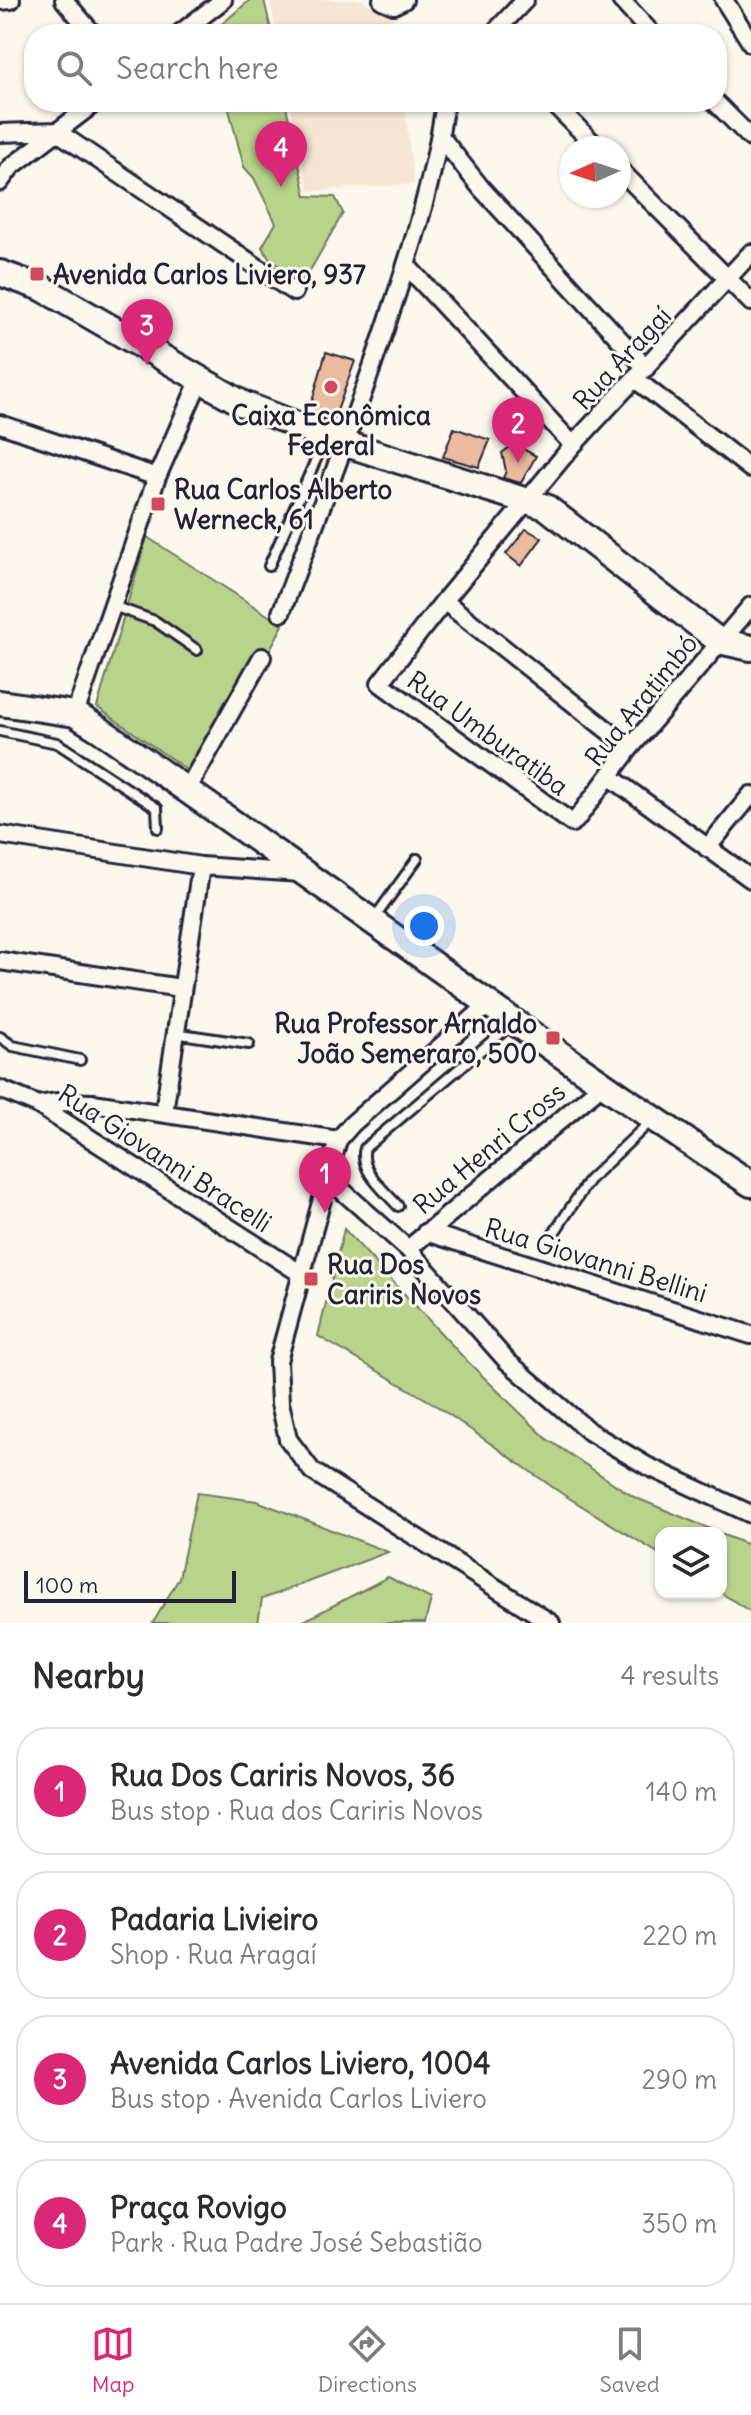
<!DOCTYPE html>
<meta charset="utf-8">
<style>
:root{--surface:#fff;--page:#f7f7f7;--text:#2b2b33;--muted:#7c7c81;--line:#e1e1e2;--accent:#db2777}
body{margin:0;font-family:Delius,sans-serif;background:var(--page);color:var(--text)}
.controls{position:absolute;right:24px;bottom:24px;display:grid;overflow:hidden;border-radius:16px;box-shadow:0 2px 6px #0004}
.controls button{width:72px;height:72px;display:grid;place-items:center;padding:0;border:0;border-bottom:2px solid var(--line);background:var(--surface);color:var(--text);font:40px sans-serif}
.compass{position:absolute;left:559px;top:136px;width:72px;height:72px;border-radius:50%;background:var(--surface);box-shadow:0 2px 6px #0004;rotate:267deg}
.scale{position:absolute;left:24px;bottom:20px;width:212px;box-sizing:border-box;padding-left:8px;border:4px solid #22223b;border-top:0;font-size:22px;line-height:28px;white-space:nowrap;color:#22223b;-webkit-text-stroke:6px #fbf7ec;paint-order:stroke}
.you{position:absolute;left:424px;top:926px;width:28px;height:28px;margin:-20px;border:6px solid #fff;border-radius:50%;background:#1a73e8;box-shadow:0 0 0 12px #1a73e833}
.badge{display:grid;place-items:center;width:52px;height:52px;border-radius:50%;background:var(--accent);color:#fff;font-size:26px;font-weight:700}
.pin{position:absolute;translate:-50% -66px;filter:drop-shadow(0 2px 4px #0008)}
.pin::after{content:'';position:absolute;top:42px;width:28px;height:24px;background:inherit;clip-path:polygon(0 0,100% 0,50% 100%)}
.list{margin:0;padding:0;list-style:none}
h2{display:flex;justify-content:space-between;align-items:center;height:104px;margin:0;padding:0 32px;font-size:34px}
h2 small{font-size:26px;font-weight:400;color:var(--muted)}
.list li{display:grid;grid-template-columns:52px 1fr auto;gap:24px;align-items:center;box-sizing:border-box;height:128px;margin:0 16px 16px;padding:0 16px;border:2px solid var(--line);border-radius:32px}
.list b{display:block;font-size:30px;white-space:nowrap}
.list p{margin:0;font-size:26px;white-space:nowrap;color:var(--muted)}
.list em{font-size:26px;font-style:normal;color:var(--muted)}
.icon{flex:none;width:44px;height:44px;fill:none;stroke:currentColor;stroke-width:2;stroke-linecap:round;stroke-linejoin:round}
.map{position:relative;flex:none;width:751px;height:1623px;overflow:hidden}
.search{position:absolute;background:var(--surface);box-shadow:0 2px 6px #0004;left:24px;right:24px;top:24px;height:88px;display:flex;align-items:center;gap:20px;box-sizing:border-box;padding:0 28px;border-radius:32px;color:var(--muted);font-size:30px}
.sheet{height:680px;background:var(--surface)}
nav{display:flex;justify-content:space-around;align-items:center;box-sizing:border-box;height:112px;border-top:2px solid var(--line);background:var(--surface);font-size:22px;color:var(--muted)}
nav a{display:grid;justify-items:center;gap:4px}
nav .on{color:var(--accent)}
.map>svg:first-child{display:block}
</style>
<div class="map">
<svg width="751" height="1623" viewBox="0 0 751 1623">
<rect width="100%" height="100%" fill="#fbf7ec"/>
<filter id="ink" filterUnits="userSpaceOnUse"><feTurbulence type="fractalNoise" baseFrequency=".0125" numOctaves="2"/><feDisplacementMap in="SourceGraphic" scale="16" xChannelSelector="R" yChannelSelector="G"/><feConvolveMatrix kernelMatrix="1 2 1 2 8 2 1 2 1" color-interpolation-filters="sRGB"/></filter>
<g filter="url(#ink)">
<path fill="#f6e5d4" d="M270 0H362L393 18 395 34H277Z
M289 102H404L414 184 309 191Z"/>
<path fill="#bad38b" stroke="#6e7a63" stroke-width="2" d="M250 0H264L272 34H210Z
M227 102H285L306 196 335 197 343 213 304 281 270 260 262 247 276 223 254 178 244 167Z
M147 537 283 625 200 779 97 707Z
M344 1229 465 1359 547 1439 634 1497 720 1533H661V1555L561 1493 434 1404 318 1336Z
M197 1493 257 1501 388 1552 262 1599 258 1623H153L179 1578Z
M721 1534 751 1546V1612L721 1593Z
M388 1577 431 1599 425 1623H300Z"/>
<path fill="#ecbb9d" stroke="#22223b" stroke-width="2" d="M326 352 355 361 333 422 309 412Z
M454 428 490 440 479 467 443 457Z
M514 444 536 456 521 483 503 478 506 471 502 453Z
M526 529 542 538 521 566 506 554Z"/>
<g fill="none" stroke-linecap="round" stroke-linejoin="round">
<g stroke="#22223b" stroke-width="14">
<path id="lane" d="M269 566 325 439
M113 606 155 621 197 650
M0 731 57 743 157 808 158 828
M373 920 417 859
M174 1033 249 1044
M0 1037 13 1046 80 1060
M398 1206C385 1191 358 1170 365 1148L512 1024
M546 1245 589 1180 651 1121"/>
</g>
<g stroke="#22223b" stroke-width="22">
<path id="street" d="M64 0 93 34
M382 0 394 5 404 0
M621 0 652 34
M724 0 751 43
M0 1 11 0
M179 34 223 0
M493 34 525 0
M552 102 598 148
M715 102 751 138
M0 133 56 131 294 292
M440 136 481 188 646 368
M619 169 751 302
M0 182 11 167 96 102
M751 253 573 445 444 601 380 683 572 823 576 820 630 748 751 606
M407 266 573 445
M635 379 751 469
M0 424 157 477
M444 601 630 748
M281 613C316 521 351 430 382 338 408 261 434 182 445 102
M75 714 157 477 200 379
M609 776 751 879
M187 790 262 657
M0 835 201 866 300 873
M707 848 751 795
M0 961 181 988
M488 1005 352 1124 338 1140 278 1361 280 1403 288 1439 312 1471 551 1623
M0 1089 38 1105 300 1273
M38 1105 58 1102 93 1103 338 1140
M164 1112 201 866
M329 1179 408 1249 507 1361 590 1432 647 1466 751 1514
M426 1232 751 1335
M408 1249 602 1085"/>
</g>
<g stroke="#22223b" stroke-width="30">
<path id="secondary" d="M0 273 42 288 243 404 346 444 546 507 719 641 751 648
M0 703 75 714 99 729C317 879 530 1038 751 1184"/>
</g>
<use href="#lane" stroke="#fbf7ec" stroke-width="8"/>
<use href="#street" stroke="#fbf7ec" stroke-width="16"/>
<use href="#secondary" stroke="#fbf7ec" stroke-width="24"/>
</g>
</g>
<g fill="#d1495b" stroke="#fbf7ec" stroke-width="3">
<rect x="29" y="266" width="16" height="16" rx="4"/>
<circle cx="331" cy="387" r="8"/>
<rect x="150" y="496" width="16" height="16" rx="4"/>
<rect x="545" y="1030" width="16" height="16" rx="4"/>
<rect x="303" y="1271" width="16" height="16" rx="4"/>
</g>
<g text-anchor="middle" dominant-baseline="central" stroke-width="6" stroke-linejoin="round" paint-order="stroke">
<g font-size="26" font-weight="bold" fill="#22223b" stroke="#fbf7ec" text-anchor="start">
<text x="53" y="274">Avenida Carlos Liviero, 937</text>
<text x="331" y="415" text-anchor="middle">Caixa Econômica<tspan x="331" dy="30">Federal</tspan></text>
<text x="174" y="489">Rua Carlos Alberto<tspan x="174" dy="30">Werneck, 61</tspan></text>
<text x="537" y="1023" text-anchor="end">Rua Professor Arnaldo<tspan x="537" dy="30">João Semeraro, 500</tspan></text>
<text x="327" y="1264">Rua Dos<tspan x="327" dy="30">Cariris Novos</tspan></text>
</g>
<g font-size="26" fill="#22223b" stroke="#fbf7ec">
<text transform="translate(622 358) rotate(-47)">Rua Aragaí</text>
<text transform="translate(641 700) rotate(-51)">Rua Aratimbó</text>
<text transform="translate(488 733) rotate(36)">Rua Umburatiba</text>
<text transform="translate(489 1148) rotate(-40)">Rua Henri Cross</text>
<text transform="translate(165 1158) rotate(33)">Rua Giovanni Bracelli</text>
<text transform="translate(596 1260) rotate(17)">Rua Giovanni Bellini</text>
</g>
</g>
</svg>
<div class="controls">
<button><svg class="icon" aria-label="layers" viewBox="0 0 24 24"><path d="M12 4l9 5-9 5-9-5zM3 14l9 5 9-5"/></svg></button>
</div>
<svg class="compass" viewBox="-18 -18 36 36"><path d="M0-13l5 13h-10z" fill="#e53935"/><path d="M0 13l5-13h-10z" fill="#7c7c81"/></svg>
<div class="scale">100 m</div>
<div class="you"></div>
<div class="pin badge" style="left:325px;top:1213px">1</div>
<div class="pin badge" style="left:518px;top:463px">2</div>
<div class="pin badge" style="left:147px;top:365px">3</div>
<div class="pin badge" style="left:281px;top:187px">4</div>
<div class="search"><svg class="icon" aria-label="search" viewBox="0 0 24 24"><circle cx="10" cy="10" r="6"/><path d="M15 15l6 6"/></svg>Search here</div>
</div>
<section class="sheet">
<h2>Nearby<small>4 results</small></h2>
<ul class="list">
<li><span class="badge">1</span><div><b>Rua Dos Cariris Novos, 36</b><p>Bus stop · Rua dos Cariris Novos</p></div><em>140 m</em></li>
<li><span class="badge">2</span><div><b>Padaria Livieiro</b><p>Shop · Rua Aragaí</p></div><em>220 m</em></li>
<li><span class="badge">3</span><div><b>Avenida Carlos Liviero, 1004</b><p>Bus stop · Avenida Carlos Liviero</p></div><em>290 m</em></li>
<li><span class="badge">4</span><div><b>Praça Rovigo</b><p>Park · Rua Padre José Sebastião</p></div><em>350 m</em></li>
</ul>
</section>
<nav>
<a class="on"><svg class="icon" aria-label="map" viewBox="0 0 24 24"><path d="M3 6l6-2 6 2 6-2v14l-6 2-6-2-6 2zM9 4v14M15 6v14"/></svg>Map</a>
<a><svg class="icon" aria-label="directions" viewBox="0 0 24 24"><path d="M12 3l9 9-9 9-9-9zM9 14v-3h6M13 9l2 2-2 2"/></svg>Directions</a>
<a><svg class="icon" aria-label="saved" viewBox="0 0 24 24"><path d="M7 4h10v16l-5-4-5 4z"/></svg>Saved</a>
</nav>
